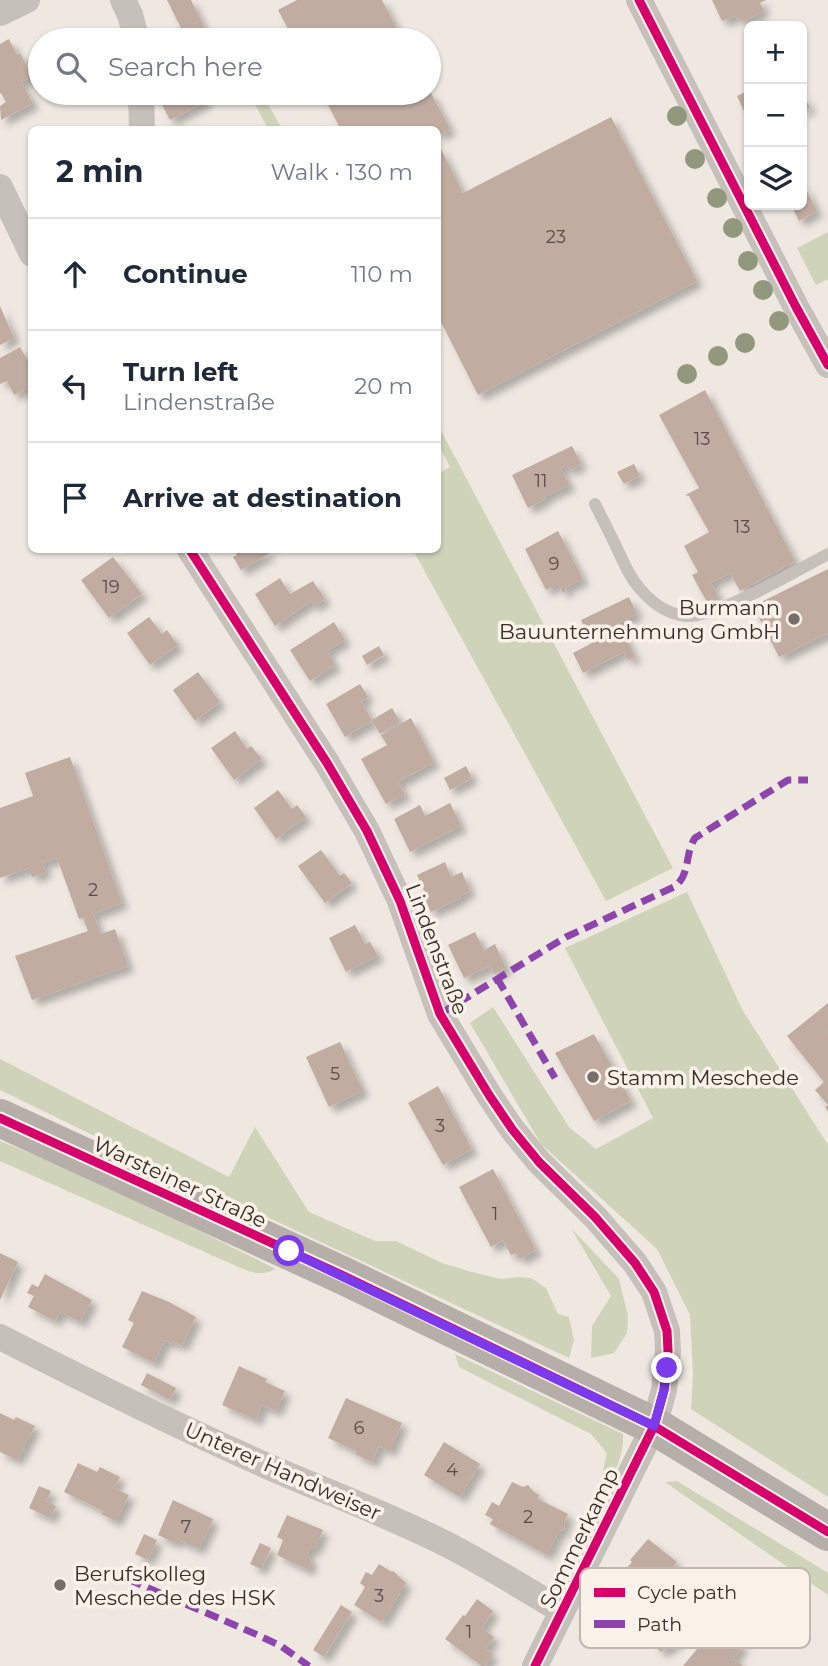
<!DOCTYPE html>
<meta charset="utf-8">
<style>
:root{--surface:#fff;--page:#f6f6f7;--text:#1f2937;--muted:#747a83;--line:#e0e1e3}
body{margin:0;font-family:Montserrat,sans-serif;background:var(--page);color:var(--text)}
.controls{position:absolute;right:21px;top:21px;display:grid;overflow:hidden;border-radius:10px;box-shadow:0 2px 5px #0004}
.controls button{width:63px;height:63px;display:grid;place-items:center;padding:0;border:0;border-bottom:2px solid var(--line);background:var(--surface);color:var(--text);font:35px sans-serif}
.stop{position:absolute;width:21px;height:21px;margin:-16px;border:5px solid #7c3aed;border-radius:50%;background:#fff}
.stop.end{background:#7c3aed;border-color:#fff;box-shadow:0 2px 7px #0008}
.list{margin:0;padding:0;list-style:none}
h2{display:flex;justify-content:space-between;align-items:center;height:91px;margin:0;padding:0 28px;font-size:30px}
h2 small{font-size:23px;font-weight:400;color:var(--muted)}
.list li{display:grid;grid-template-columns:46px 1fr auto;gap:21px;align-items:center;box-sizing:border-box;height:112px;padding:0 28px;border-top:2px solid var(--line)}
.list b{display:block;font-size:26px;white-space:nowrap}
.list p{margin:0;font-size:23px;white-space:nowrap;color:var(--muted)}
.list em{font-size:23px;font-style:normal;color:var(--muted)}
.icon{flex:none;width:38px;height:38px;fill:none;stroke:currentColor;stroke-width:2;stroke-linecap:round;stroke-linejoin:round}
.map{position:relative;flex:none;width:828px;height:1666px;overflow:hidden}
.search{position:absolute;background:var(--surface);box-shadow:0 2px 5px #0004;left:28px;top:28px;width:413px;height:77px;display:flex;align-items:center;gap:18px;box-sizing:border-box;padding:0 24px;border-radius:38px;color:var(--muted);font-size:26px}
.panel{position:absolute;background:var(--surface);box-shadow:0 2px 5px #0004;left:28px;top:126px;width:413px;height:427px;border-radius:10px}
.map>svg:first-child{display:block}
</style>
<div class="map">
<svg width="828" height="1666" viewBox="0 0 828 1666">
<defs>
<filter id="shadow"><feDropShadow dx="6" dy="6" stdDeviation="3.5" flood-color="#0004"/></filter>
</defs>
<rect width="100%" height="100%" fill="#eee8e1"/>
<path fill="#cfd3ba" d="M249 93H262L282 129H268Z
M828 232V279L816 285 797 248Z
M438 425 673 868 606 901 413 550H438V474L450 467 438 444Z
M687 892 743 1011 828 1145V1497L691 1409 693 1374 690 1315 657 1249 541 1144 470 1023 493 1007 569 1127 596 1149 653 1118 565 948Z
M0 1059 229 1177 255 1127 309 1212 375 1241H396L442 1263 472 1272 501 1279 518 1277 531 1278 546 1288 558 1314 569 1317 574 1340 569 1358 132 1154 0 1090Z
M0 1141 55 1163 67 1165 276 1269C263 1275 256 1274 243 1269L0 1161Z
M571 1228 619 1279 628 1316 627 1333 614 1353 591 1358 592 1326 611 1296Z
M455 1354 623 1434C624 1452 617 1467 610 1483L600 1484 607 1453 591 1434 459 1367Z
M677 1481 828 1573V1595L665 1482Z"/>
<path fill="#c1aca2" filter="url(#shadow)" d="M167 0H191L207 33 209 32 211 40H187Z
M297 0H382L403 40H294L278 10Z
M712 0H766L760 3 764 11 744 21 735 16 722 21Z
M9 39 17 55 20 53 32 76 21 82 33 103 1 120 0 106 6 102 1 93 0 94V44Z
M749 90V122L737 96Z
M802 91 810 108 802 112Z
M156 93H202L207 101 170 120Z
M322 93H431L450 129 438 136V130H341Z
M611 117 697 281 478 395 438 316V143L463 193Z
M802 182 817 211 799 221 791 205H802Z
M0 306 14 338 0 345Z
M20 347 32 368V386L14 395 7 381 0 384V358Z
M705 390 787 546 790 545 788 548 795 561 740 591 730 573 711 583 718 596 707 602 692 575 698 572 684 546 709 532 689 496 685 495 699 488 659 415Z
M572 446 581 464 570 470 567 465 561 468 570 486 568 487 567 486 544 497 545 499 528 508 512 475Z
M634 464 640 476 624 484 617 472Z
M558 531 583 579 565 588 566 591 563 593 558 584 546 590 525 549Z
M234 550H268L270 553 241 570 233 557 237 555Z
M113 557 142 594 109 618 81 580Z
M828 569V633L779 657 753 606Z
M280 578 290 594 313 581 325 599 314 606 311 601 275 626 255 594Z
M629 597 637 614 618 623 635 657 628 660 624 652 583 673 573 653 592 643 581 620Z
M149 617 162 634 167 630 178 645 150 665 127 633Z
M334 622 345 640 327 651 335 665 310 681 290 650Z
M379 646 384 655 367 665 362 656Z
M198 672 220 702 195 721 173 690Z
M360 684 368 697 361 701 372 720 392 708 400 722 380 734 372 721 345 737 326 704Z
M411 718 434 762 398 782 405 794 386 804 361 759 387 745 381 735Z
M235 731 247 749 251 746 262 759 234 780 211 748Z
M70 757 122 903 93 914 101 934 115 929 128 966 32 1000 15 956 88 931 83 918 79 919 57 858 42 863 46 872 32 877 29 868 0 878V808L33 796 25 773Z
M466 766 472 778 450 790 444 778Z
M278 790 292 809 297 805 306 817 276 839 254 808Z
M450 803 461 826 410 852 394 819 420 805 425 816Z
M321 850 340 876 344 873 352 883 325 903 298 866Z
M445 862 451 877 462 872 470 891 460 896 461 898 431 912 424 898 427 897 417 875Z
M355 925 365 944 370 942 378 956 346 972 329 938Z
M475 932 484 950 495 944 506 968 494 974 490 966 464 978 448 945Z
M828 1003V1030L825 1032 828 1036V1112L825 1107 828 1105 815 1090 824 1082 787 1036Z
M594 1034 631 1101 594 1121 555 1053Z
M340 1042 363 1091 329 1107 306 1057Z
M438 1086 472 1149 443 1165 408 1103Z
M493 1169 536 1250 520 1259 516 1253 511 1255 503 1240 491 1247 459 1187Z
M0 1253 18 1262 0 1300Z
M45 1274 92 1300 80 1322 60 1312 55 1321 28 1307 34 1296 27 1293 32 1284 38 1287Z
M142 1291 169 1302 196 1317 182 1346 173 1341 172 1344 165 1340 154 1363 122 1347 134 1323 128 1320Z
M239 1366 267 1379 265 1382 285 1391 276 1411 262 1405 256 1420 222 1405Z
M147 1373 176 1388 170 1400 141 1385Z
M346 1398 402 1423 390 1451 379 1446 372 1462 355 1454 356 1451 328 1438Z
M0 1413 14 1420 16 1417 35 1426 17 1460 0 1452Z
M444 1442 480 1464 460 1497 424 1475Z
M78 1463 97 1472 100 1467 120 1477 114 1488 129 1495 116 1521 101 1514 103 1511 64 1492Z
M512 1482 523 1487 528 1485 534 1492 539 1495 538 1499 568 1514 565 1520 564 1529 559 1531 547 1555 490 1524 493 1519 485 1515 492 1502 499 1506Z
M39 1486 51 1491 46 1501 56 1506 50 1518 29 1508Z
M173 1500 213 1519 199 1549 177 1539 175 1543 158 1535Z
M287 1515 323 1530 316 1546 317 1547 310 1549 307 1555 312 1562 308 1570 277 1555 283 1540 277 1537Z
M144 1534 157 1540 148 1560 135 1554Z
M648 1539 677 1562 650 1595 656 1599 637 1623 601 1595 617 1576 619 1577 632 1562 630 1560Z
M260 1543 271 1548 261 1569 250 1564Z
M379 1564 392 1572 393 1571 406 1583 382 1622 354 1605 365 1587 360 1583 366 1572 372 1575Z
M477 1599 493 1611 482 1628 494 1637 485 1649 493 1654 485 1666H482L445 1639 463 1615 465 1616Z
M341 1605 352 1612 324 1657 313 1650Z
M717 1613 737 1630 731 1637 743 1646 733 1658 743 1666H683L711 1632 706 1627Z
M675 1628 682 1634 674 1644 660 1652 654 1641Z"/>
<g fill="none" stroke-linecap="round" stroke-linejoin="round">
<path stroke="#c6c0ba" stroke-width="12" d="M595 504C604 522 613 539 621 557 625 565 629 574 634 581 646 598 664 614 686 616 715 619 799 569 828 554"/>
<path stroke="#c6c0ba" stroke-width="26" d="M123 0 130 15 137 40
M639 0 796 307 828 365
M0 13 27 0
M141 93 142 130
M0 187 32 254
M190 550 327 763 367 831 400 901 440 1014 489 1095 512 1129 539 1162 595 1217 635 1263 654 1292 667 1331 668 1351 664 1390 654 1426 535 1666
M0 1337C88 1382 177 1426 267 1466 329 1493 392 1516 452 1547 490 1567 526 1589 562 1611"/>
<path stroke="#b6aea9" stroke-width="38" d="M0 1118 346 1277 654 1426 828 1532"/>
<path stroke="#8e44ad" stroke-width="7" stroke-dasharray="14 7" stroke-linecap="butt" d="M497 978 555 1078
M440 1014 566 937 674 887C691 875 684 855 695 838L788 780H808
M109 1571 260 1636 281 1646 309 1666"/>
<g stroke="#faf2e8" stroke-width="13">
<path id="cycleway" d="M639 0 796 307 828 365
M190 550 327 763 367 831 400 901 440 1014 489 1095 512 1129 539 1162 595 1217 635 1263 654 1292 667 1331 668 1351 664 1390 654 1426 535 1666
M0 1118 346 1277 654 1426 828 1532"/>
</g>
<use href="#cycleway" stroke="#d6006c" stroke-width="9"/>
</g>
<g fill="#92987d">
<circle cx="677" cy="116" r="10"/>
<circle cx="695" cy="159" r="10"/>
<circle cx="717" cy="198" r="10"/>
<circle cx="733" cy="228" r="10"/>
<circle cx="748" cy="261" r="10"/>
<circle cx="763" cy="290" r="10"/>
<circle cx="779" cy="321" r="10"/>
<circle cx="745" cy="343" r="10"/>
<circle cx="718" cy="356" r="10"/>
<circle cx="687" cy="374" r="10"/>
</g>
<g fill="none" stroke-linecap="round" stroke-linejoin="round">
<path stroke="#7c3aed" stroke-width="9" d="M289 1251 654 1426 664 1390 667 1368"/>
</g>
<g fill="#786e69" stroke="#faf2e8" stroke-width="2.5">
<circle cx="794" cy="619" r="7"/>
<circle cx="593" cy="1077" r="7"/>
<circle cx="60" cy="1585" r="7"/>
</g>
<g text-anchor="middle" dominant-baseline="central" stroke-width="7" stroke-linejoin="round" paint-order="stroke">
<g font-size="18" fill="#5a4d46">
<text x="556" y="237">23</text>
<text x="702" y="439">13</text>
<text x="541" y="481">11</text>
<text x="742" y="527">13</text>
<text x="554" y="564">9</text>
<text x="111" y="587">19</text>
<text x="93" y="890">2</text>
<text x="335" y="1074">5</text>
<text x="440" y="1126">3</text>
<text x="495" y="1214">1</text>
<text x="359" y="1428">6</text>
<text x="452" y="1470">4</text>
<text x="528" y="1517">2</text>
<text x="186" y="1527">7</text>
<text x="379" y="1596">3</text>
<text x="469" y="1632">1</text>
</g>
<g font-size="21" fill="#382d28" stroke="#faf2e8" text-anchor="start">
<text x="780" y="607" text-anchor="end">Burmann<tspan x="780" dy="24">Bauunternehmung GmbH</tspan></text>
<text x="607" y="1077">Stamm Meschede</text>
<text x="74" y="1573">Berufskolleg<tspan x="74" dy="24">Meschede des HSK</tspan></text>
</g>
<g font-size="21" fill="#382d28" stroke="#faf2e8">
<text transform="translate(437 949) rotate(69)">Lindenstraße</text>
<text transform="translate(180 1182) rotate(25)">Warsteiner Straße</text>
<text transform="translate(283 1471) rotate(24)">Unterer Handweiser</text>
<text transform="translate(579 1538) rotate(-64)">Sommerkamp</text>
</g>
</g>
<rect x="580" y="1568" width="230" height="80" rx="10" fill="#faf2e8" stroke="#c0b7ae" stroke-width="2"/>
<rect x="594" y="1588" width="31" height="9" fill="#d6006c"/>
<rect x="594" y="1620" width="31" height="8" fill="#8e44ad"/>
<g font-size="19" fill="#382d28">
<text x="637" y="1599">Cycle path</text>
<text x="637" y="1631">Path</text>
</g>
</svg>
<div class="controls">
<button>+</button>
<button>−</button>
<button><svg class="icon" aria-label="layers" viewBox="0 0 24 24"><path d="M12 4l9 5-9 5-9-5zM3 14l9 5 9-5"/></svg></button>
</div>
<div class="stop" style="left:289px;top:1251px"></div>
<div class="stop end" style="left:667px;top:1368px"></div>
<div class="search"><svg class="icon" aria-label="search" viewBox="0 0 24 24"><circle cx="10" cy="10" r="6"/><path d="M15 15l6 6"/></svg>Search here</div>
<section class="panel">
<h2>2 min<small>Walk · 130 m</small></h2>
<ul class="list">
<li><svg class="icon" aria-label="ahead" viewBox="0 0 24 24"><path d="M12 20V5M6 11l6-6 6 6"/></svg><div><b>Continue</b></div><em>110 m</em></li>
<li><svg class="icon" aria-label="left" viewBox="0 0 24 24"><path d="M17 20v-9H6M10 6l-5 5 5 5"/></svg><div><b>Turn left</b><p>Lindenstraße</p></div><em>20 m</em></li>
<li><svg class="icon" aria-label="arrive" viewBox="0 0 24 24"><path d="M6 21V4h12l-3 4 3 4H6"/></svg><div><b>Arrive at destination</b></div></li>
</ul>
</section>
</div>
